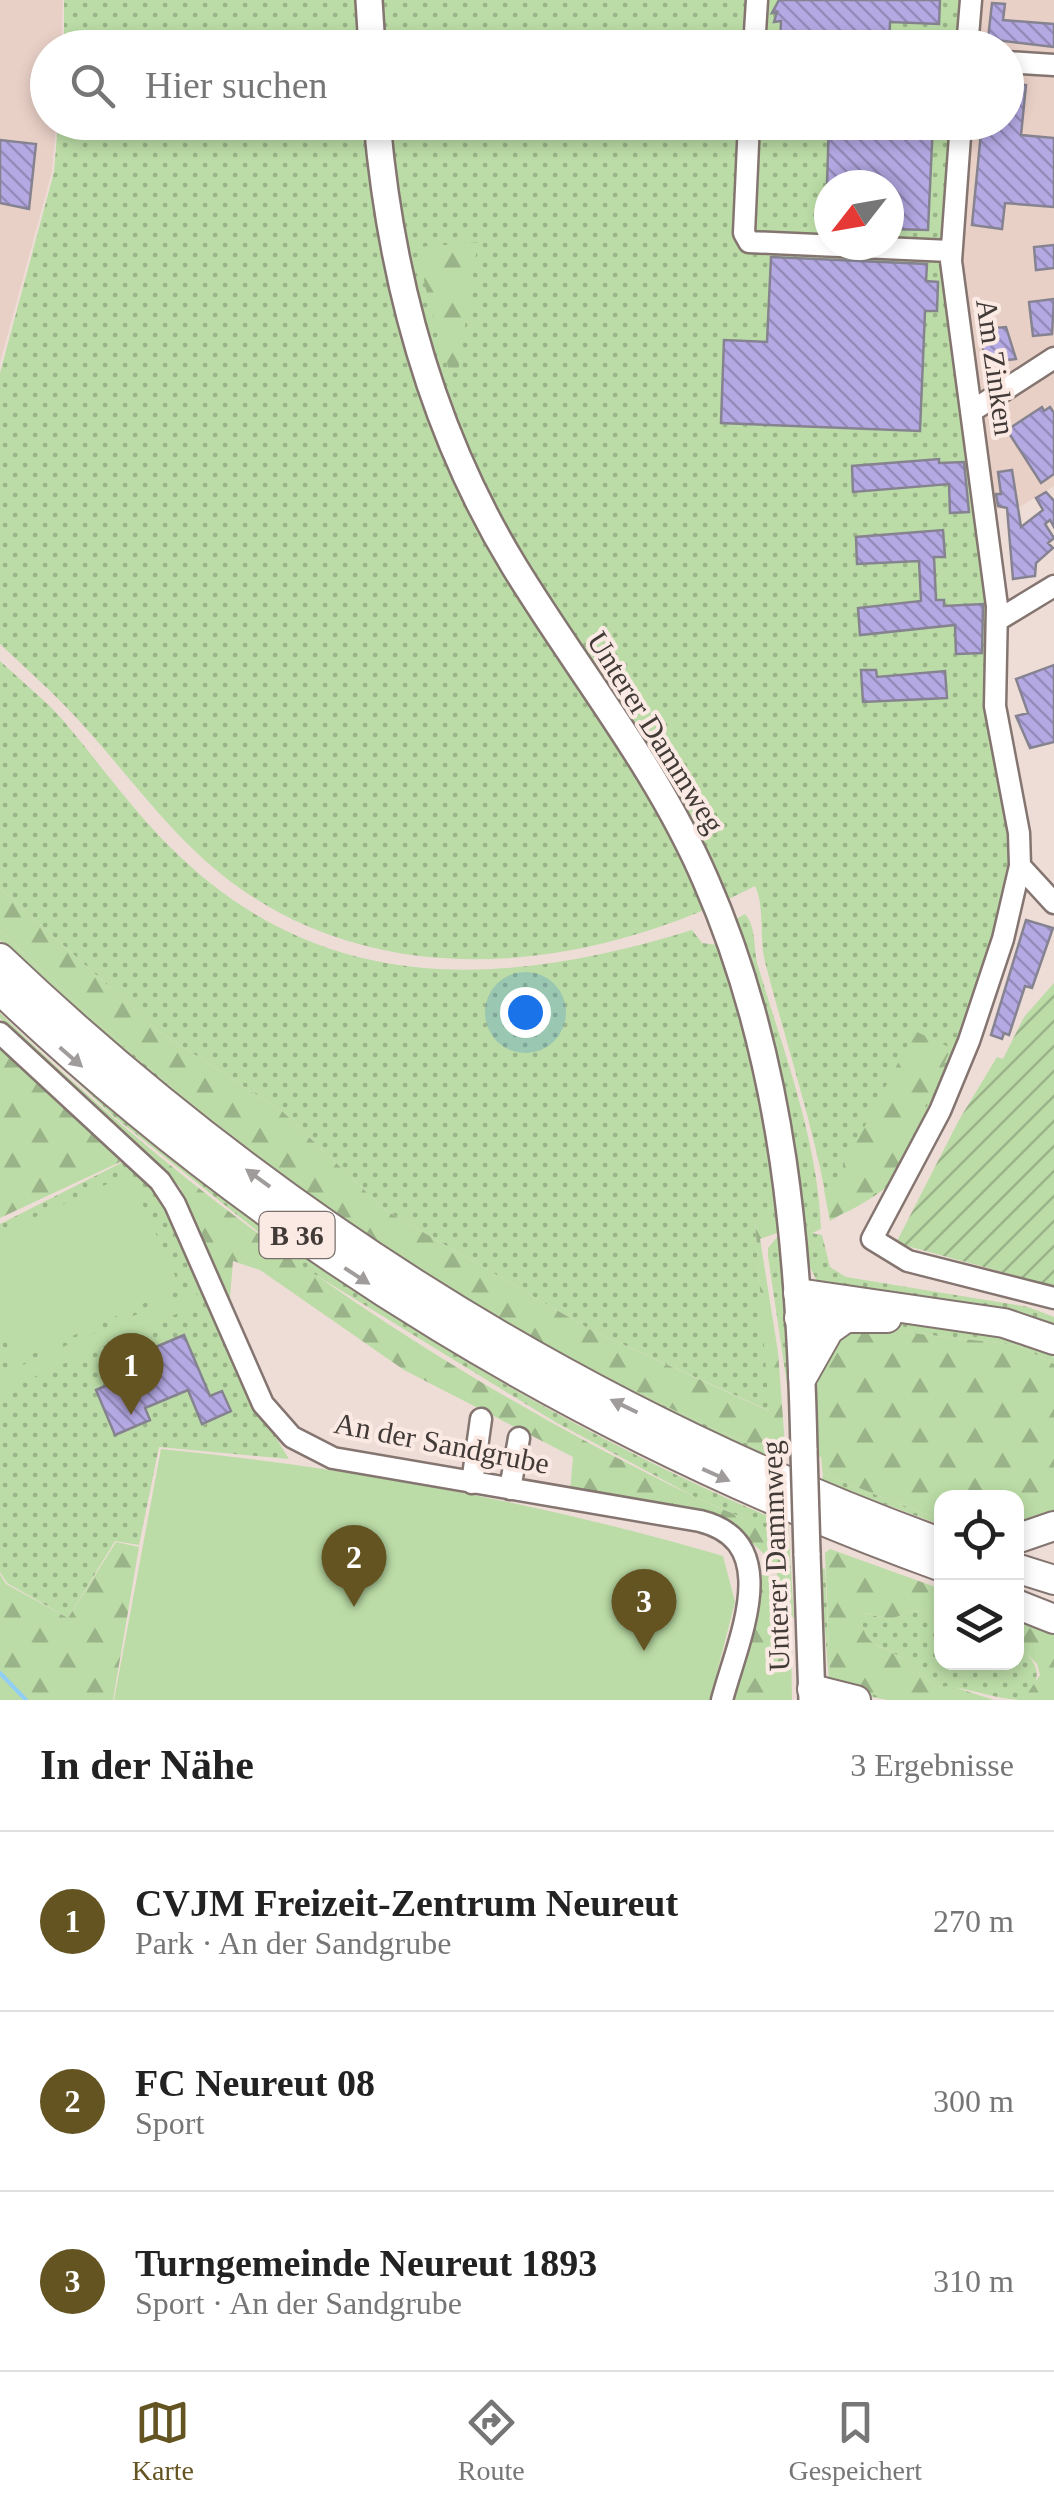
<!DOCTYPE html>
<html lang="de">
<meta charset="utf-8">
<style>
:root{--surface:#fff;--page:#f6f6f6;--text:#222;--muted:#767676;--line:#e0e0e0;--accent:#645421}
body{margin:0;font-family:Georgia,serif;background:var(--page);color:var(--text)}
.controls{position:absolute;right:30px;bottom:30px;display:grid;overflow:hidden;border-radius:20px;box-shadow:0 5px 15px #0003}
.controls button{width:90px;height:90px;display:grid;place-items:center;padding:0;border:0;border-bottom:2px solid var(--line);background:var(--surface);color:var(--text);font:50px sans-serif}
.compass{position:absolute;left:814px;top:170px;width:90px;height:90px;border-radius:50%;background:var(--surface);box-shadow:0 5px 15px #0003;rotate:239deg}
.you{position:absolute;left:525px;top:1012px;width:35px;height:35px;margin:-25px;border:8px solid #fff;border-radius:50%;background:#1a73e8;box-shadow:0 0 0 15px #1a73e833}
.badge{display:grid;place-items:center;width:65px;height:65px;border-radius:50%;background:var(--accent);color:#fff;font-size:32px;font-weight:700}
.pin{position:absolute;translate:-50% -82px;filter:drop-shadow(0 2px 5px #0008)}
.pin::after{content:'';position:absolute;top:52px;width:35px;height:30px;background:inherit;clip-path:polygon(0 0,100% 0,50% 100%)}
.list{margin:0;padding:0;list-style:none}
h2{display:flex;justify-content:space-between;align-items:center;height:130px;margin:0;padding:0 40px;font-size:42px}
h2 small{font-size:32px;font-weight:400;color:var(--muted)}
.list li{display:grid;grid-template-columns:65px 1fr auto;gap:30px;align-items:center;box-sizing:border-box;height:180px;padding:0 40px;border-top:2px solid var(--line)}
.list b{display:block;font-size:38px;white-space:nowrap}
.list p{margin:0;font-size:32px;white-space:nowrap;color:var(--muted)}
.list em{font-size:32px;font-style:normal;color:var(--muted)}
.icon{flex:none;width:55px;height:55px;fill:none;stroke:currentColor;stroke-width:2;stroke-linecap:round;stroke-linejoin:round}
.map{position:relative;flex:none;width:1054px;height:1700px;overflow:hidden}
.search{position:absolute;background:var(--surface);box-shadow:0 5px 15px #0003;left:30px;right:30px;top:30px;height:110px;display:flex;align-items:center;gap:25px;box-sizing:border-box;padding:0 35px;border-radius:55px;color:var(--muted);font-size:38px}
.sheet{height:670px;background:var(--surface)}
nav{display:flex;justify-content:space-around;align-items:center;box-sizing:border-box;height:140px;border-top:2px solid var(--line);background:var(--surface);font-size:28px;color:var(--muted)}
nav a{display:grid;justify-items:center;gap:5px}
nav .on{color:var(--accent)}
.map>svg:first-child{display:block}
</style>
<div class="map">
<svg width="1054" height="1700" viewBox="0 0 1054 1700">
<defs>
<pattern id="grass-dots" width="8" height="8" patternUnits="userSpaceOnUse" patternTransform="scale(2.5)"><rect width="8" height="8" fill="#bbdca6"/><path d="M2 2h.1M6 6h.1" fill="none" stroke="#9ab388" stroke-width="1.8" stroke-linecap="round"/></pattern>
<pattern id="forest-firs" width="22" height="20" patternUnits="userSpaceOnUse" patternTransform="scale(2.5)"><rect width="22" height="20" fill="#bbdca6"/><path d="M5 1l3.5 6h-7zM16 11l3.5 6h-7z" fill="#9ab388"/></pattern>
<pattern id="garden-furrows" width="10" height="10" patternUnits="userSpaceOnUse" patternTransform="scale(2.5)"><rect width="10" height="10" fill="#bbdca6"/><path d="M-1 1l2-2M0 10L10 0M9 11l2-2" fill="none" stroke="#9ab388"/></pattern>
<pattern id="building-back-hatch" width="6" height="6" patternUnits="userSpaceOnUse" patternTransform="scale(2.5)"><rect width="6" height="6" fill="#b5a9e4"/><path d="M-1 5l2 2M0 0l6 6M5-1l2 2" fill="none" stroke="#958bba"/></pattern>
</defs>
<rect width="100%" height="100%" fill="#eeddd7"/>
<path fill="#e9d0c7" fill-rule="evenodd" d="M0 0H63L61 47 48 48V122L56 123 52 172 0 363Z
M735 0H1054V486L1018 508 982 510 728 123 1006 122V48L732 47ZM829 185H889V245H829Z"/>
<path fill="url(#grass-dots)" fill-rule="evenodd" d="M64 0H964L960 47 64 48Z
M58 123H954L944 238 990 604 1013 847 1007 891 964 1038 900 1177C878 1194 856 1210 830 1219 816 1133 787 1047 765 962 759 938 765 906 755 886 578 978 353 1000 198 854 150 809 112 754 66 707 45 685 22 665 0 644V373L54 172ZM829 185H889V245H829Z
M0 661C20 680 43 698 61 718 97 760 130 807 169 846 320 998 501 989 692 930L702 943 719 945C765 1096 787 1247 790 1405L768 1256V1248L778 1236V1217L755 1222 770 1411 591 1330 385 1210 282 1111 158 1031 0 888Z
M745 914C757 928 753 949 758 966 783 1050 818 1140 821 1229L812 1233 822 1235 830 1267 846 1277 1028 1307 1054 1317V1335L818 1283 808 1263 790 1119 736 919Z
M0 930C225 1154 491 1340 786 1459L787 1464C492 1337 231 1163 0 940Z
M0 1009C231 1223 498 1404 789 1525V1538L695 1497 557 1423 301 1266 112 1115Z
M123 1162 155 1188 243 1384 289 1459 159 1447 139 1545 115 1541 68 1618 7 1583 0 1572V1224Z
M852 1322C917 1321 997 1323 1054 1357V1364L1017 1345 857 1327 834 1339 827 1352 821 1457 817 1456C815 1414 806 1343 852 1322Z
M823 1474 941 1520V1525L822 1481Z
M820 1568 825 1569 830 1673 888 1700 847 1693 829 1681Z
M915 1610 941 1619 942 1662H1016L1017 1644C1039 1664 1045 1677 1023 1700 992 1700 966 1685 936 1687 924 1678 914 1668 903 1659 881 1642 862 1650 861 1613L891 1619Z"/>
<path fill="url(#forest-firs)" d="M478 242 458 372 450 373 425 286 420 247Z
M0 888 158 1031 282 1111 385 1210 591 1330 769 1411 755 1221 778 1217 777 1233 760 1239 778 1352 786 1459C491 1340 225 1154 0 930Z
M0 1013C200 1210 440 1374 693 1496 724 1511 758 1523 789 1538L794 1618C783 1611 782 1576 770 1561 759 1547 730 1523 713 1517L570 1492 573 1457 404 1370 260 1270 233 1261 230 1298 257 1372 180 1187 0 1018Z
M915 1031 951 1048 897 1171 884 1188 830 1221 824 1190 832 1188Z
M0 1043 113 1150 120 1162 0 1218Z
M857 1327 1017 1345 1054 1364V1513L1017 1528 1016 1498H942L941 1520 823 1474C819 1448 816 1355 835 1338 840 1334 850 1330 857 1327Z
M116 1542 139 1547 113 1700H0V1574L6 1584 68 1618Z
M830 1549 941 1589V1619L915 1610 891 1619 862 1613C861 1649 882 1643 903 1659 914 1668 924 1678 936 1687L951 1686 994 1700H888L835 1680 830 1673 825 1553Z
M759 1575H768L791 1643 792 1700H734L759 1610Z
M1016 1615 1054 1632V1700H1023L1040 1675 1037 1664 1017 1644Z"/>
<path fill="url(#garden-furrows)" d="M1054 983V1286L896 1243 959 1120 997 1057 1003 1059 1024 1017Z"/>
<path fill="#bbdca6" d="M129 1174 180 1287 15 1362 0 1328V1233Z
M194 1289 201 1303 0 1392V1375Z
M161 1449C352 1468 539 1502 723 1556L735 1602 710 1700H114Z"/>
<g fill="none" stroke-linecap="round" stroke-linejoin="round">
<path stroke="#90cef6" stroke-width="4" d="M0 1673 26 1700"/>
</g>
<path fill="url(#building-back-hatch)" stroke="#868391" stroke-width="2.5" d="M779 0H940L939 24 890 22 889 48H780L781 21 774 22 777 12 772 13Z
M992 3 1005 4 1003 20 1054 24V47L988 39Z
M1006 83 1026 85 1021 135 1054 138V207L1005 203 1002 229 972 225 982 122H1006Z
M829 122H933L928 230 889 229V185H827Z
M0 140 36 144 29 209 0 203Z
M1054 245V268L1036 270 1034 247Z
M771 257 927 264 926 281 938 282 937 311H925L920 431 721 423 724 340 767 342Z
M1054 299 1052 334 1033 336 1029 302Z
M991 311 994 328 1006 327 1016 359 985 363 978 313Z
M1042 407 1044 411 1050 407 1054 413V474L1041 483 1007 430Z
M939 459V463L964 462 969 512 950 513 949 484 853 492 852 466Z
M1012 470 1021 527 1043 510 1036 498 1046 492 1054 501V527L1050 520 1045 524 1054 538 1048 543 1053 548 1036 563 1035 576 1013 579 1007 508 998 506 996 494H1001L998 472Z
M943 530 945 557H934L936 600H944V606L983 604 982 653 956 654 955 625 860 635 858 608 921 601 919 561 857 564 856 537Z
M1054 665V742L1030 748 1016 716 1028 713 1016 679Z
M861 670H876L877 677 945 671 947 698 863 702Z
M1026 920 1053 928 1032 988 1025 986 1009 1035 1004 1033 1002 1039 991 1035Z
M184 1335 210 1396 222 1391 231 1411 202 1424 188 1390 145 1408 150 1420 115 1435 96 1390 110 1384 104 1369Z"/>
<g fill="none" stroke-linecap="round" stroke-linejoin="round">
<g stroke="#847570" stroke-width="25">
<path id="minor" d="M754 48 757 0
M967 48 971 0
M1006 62 1054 65
M749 122 744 233 749 242 950 251
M961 122 951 261 997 606 995 706 1019 833 1020 866 1003 939 969 1041 940 1111 872 1239 908 1261 1054 1298
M972 411 1054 358
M998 620 1054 586
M1020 866 1054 903
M0 1033 160 1181 175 1204 263 1404 292 1437 333 1458 700 1521C786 1542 737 1642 722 1700
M472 1483 481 1419
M510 1489 519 1438"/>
</g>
<g stroke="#847570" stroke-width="30">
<path id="major" d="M369 0 372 48
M377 122C391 280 431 430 514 566 578 671 657 767 706 881 785 1061 800 1257 804 1451
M807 1553 812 1700"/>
</g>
<g stroke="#847570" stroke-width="32">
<path id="highway" d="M0 958C273 1218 588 1414 942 1543
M0 990C270 1248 591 1440 942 1567
M798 1293 1004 1323 1054 1340
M799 1318H887
M803 1376 829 1330 846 1318
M1016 1539 1054 1526
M1016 1568 1054 1580
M1016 1604 1054 1619
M812 1689 856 1700"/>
</g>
<use href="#minor" stroke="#fff" stroke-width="20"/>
<use href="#major" stroke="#fff" stroke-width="25"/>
<use href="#highway" stroke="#fff" stroke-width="28"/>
<g stroke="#847570" stroke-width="30" stroke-linecap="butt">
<path id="major-bridge" d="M804 1451 807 1553"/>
</g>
<use href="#major-bridge" stroke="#fff" stroke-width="25"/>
</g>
<defs><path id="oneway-solid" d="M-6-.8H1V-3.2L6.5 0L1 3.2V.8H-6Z" transform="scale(2.5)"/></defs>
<g fill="#a09c9b">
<use href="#oneway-solid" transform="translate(71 1057) rotate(41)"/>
<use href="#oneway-solid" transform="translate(258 1178) rotate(-144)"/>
<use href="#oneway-solid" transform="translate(357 1276) rotate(33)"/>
<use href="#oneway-solid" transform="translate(624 1406) rotate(-154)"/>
<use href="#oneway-solid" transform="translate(716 1475) rotate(24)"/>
</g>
<g text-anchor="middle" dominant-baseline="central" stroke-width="8" stroke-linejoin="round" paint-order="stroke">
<rect fill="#fbeae4" stroke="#796f6b" stroke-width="2.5" x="259.5" y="1212" width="75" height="46" rx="8"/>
<g font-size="28" font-weight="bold" fill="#413a37">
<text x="297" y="1235">B 36</text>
</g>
<g font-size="30" fill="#413a37" stroke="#fbeae4">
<text transform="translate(996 367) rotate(82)">Am Zinken</text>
<text transform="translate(656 732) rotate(58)">Unterer Dammweg</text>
<text transform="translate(442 1443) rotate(11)">An der Sandgrube</text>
<text transform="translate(775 1556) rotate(-92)">Unterer Dammweg</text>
</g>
</g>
</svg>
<div class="controls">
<button><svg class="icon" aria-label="locate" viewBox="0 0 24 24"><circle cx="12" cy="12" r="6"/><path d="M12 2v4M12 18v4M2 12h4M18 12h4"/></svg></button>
<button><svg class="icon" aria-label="layers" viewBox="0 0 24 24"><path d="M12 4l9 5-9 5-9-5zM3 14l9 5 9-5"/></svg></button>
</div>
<svg class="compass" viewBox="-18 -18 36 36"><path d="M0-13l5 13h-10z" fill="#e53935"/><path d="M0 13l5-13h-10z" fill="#767676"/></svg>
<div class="you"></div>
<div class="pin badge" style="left:131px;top:1415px">1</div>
<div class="pin badge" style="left:354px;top:1607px">2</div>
<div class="pin badge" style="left:644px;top:1651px">3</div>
<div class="search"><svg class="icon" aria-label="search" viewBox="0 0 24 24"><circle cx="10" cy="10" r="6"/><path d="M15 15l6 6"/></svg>Hier suchen</div>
</div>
<section class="sheet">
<h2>In der Nähe<small>3 Ergebnisse</small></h2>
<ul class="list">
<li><span class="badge">1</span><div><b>CVJM Freizeit-Zentrum Neureut</b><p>Park · An der Sandgrube</p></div><em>270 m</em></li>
<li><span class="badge">2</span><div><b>FC Neureut 08</b><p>Sport</p></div><em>300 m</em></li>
<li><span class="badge">3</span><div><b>Turngemeinde Neureut 1893</b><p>Sport · An der Sandgrube</p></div><em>310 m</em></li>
</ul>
</section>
<nav>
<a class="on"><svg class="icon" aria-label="map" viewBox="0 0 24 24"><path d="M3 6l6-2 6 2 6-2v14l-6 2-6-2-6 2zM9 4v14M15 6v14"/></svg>Karte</a>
<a><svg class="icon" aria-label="directions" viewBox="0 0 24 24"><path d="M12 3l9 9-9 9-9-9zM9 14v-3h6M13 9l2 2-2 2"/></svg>Route</a>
<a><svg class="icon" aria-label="saved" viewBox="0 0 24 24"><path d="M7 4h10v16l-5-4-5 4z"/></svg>Gespeichert</a>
</nav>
